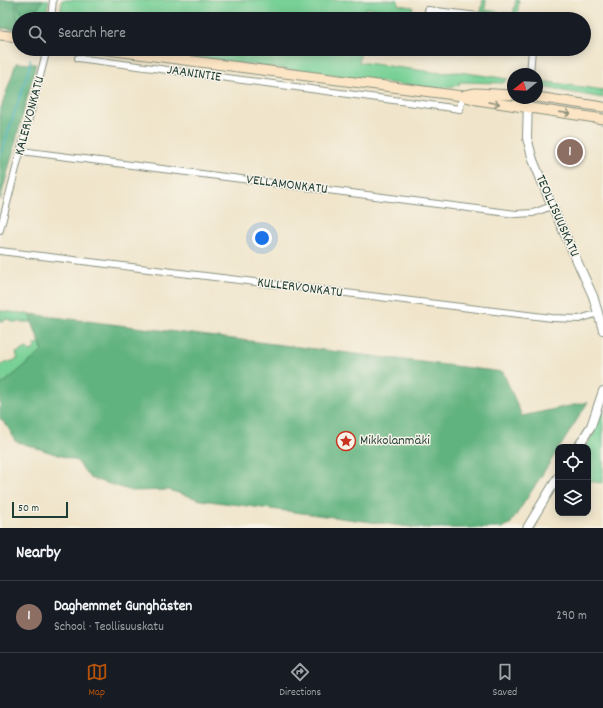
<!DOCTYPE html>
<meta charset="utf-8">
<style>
:root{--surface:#171b24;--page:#20242c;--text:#f1f3f6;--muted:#9ea1a6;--line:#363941;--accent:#b45309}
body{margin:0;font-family:Dekko,sans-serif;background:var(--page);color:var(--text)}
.controls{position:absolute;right:12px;bottom:12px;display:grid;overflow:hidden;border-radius:8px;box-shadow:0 2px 10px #0003}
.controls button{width:36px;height:36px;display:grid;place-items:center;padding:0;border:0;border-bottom:1px solid var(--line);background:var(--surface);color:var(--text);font:20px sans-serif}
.compass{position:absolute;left:507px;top:68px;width:36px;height:36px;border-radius:50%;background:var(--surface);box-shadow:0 2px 10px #0003;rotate:252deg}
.scale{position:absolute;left:12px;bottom:10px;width:56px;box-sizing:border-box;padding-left:4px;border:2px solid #1f3d34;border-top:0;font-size:11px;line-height:14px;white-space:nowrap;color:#1f3d34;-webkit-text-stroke:3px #f7f3e8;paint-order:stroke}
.you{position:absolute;left:262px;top:238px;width:14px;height:14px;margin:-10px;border:3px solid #fff;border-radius:50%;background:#1a73e8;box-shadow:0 0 0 6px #1a73e833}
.badge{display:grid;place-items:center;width:26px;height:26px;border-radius:50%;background:var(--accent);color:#fff;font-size:13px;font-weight:700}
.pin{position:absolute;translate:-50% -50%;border:2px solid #fff;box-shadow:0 1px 4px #0006}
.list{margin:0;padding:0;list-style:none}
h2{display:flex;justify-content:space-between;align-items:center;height:52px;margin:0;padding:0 16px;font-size:17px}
h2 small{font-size:13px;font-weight:400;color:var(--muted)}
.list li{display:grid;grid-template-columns:26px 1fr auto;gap:12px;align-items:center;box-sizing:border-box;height:72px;padding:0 16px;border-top:1px solid var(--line)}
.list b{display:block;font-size:15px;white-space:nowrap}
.list p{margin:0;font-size:13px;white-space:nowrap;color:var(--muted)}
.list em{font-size:13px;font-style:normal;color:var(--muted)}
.icon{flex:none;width:22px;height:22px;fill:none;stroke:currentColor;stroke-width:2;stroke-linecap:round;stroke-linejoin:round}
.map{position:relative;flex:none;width:603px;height:528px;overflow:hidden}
.search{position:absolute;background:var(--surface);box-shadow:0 2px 10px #0003;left:12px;right:12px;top:12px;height:44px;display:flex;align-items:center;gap:10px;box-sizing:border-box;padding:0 14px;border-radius:22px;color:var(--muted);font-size:15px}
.sheet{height:124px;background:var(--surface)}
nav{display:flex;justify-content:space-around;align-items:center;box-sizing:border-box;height:56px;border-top:1px solid var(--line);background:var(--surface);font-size:11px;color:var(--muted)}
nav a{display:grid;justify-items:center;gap:2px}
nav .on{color:var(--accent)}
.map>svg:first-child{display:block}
</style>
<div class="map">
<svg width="603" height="528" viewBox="0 0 603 528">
<rect width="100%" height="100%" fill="#f7f3e8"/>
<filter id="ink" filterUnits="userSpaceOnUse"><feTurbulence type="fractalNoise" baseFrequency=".025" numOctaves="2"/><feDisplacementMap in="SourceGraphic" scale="8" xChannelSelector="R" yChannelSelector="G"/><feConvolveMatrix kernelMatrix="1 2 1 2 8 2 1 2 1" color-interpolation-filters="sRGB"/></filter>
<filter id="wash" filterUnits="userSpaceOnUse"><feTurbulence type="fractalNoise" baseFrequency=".012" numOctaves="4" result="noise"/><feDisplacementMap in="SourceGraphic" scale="16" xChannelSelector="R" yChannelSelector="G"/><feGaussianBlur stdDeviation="0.9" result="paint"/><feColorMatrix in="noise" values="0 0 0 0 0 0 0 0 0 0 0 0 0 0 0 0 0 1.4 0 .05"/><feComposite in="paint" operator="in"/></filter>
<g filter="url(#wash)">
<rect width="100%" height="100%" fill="#f0e5cb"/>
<path fill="#77d095" stroke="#4b8664" d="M0 0H49L45 19H19V30L0 28Z
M62 0H398V5L413 7 412 14 366 8 365 19H60Z
M483 0H486L485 10 513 14 516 0H519L517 17 481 12Z
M134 49H361L359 62 440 73 460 72 508 79 503 83 459 82V85L436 89Z
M537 78 541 81 603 90V98L547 88 540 85Z
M0 311 29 314 32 322H12L10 319H3V321H0Z
M40 343 43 351 0 386V365L18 359 16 353 27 348 29 351 35 349 34 345Z
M603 408V483L588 481V447H585L593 434Z"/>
<path fill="#61b27e" stroke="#407859" d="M0 0H16C15 8 18 15 19 23L15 28H0Z
M18 0H43L39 7 26 19H24L18 7Z
M16 63 36 64 0 201V111Z
M29 314 503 372 522 416 588 402 560 447H558V450L511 523 502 528H418L201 500 169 490 132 491 90 478 77 461 15 441 10 430 0 418V386L43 351Z"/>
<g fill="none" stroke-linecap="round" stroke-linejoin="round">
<path stroke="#3cadb5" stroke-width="2" d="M0 157 30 66V59"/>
</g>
</g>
<g filter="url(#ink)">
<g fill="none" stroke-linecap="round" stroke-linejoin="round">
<g stroke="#889180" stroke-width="8">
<path id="minor" d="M428 10 503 19
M51 19 53 0
M78 58 460 109 462 96
M530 74 532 49
M21 151 516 214 533 213 552 206
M0 230 47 49
M0 251 552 318 579 319 599 313"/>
</g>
<g stroke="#889180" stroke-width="10">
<path id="tertiary" d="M528 98 527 138 533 160 552 206 593 296 603 330
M578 447 591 426 603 391
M527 528 558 477"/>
</g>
<g stroke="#889180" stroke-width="11">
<path id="secondary" d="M0 35 19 37
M100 49 462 96 477 100 603 119
M465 95 476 93 513 95
M537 97 603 107"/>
</g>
<use href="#minor" stroke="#fff" stroke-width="6"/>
<use href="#tertiary" stroke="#fff" stroke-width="8"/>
<use href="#secondary" stroke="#fce5c4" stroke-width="9"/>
</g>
<defs><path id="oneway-shaft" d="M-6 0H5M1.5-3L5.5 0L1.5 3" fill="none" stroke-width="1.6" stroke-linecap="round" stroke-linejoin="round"/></defs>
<g stroke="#8e917c">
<use href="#oneway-shaft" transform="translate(494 103) rotate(9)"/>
<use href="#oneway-shaft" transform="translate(565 113) rotate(8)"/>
</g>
</g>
<defs>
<g id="sight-ring" transform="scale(1)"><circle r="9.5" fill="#f7f3e8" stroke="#c8321e" stroke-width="1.5"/><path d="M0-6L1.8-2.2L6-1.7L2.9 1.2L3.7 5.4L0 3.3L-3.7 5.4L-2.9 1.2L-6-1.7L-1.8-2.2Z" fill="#c8321e"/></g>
</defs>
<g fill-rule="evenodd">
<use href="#sight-ring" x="346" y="441"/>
</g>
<g text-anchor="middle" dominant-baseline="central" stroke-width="3" stroke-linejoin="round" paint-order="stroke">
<g font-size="14" fill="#1f3d34" stroke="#f7f3e8">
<text transform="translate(194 74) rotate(8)">JAANINTIE</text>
<text transform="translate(30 116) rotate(-75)">KALERVONKATU</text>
<text transform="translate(287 185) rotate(7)">VELLAMONKATU</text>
<text transform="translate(557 216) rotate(66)">TEOLLISUUSKATU</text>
<text transform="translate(300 288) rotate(7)">KULLERVONKATU</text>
</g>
<g font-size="14" fill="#1f3d34" stroke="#f7f3e8" text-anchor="start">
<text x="360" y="441">Mikkolanmäki</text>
</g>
</g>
</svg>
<div class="controls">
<button><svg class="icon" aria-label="locate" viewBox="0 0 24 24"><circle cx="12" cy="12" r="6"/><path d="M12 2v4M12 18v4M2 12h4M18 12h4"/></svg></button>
<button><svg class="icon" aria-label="layers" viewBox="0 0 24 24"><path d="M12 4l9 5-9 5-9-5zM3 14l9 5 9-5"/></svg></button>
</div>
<svg class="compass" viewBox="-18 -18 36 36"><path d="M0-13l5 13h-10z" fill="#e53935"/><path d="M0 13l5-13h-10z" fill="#9ea1a6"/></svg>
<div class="scale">50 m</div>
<div class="you"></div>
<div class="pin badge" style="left:570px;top:152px;background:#8d6e63">1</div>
<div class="search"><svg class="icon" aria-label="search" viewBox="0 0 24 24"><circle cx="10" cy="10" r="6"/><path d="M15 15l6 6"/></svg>Search here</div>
</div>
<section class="sheet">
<h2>Nearby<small></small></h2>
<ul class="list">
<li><span class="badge" style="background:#8d6e63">1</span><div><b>Daghemmet Gunghästen</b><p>School · Teollisuuskatu</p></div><em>290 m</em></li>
</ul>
</section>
<nav>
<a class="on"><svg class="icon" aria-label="map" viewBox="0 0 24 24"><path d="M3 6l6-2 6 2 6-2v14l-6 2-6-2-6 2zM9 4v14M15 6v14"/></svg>Map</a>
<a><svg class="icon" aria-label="directions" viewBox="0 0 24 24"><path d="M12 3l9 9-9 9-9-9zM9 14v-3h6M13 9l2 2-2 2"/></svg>Directions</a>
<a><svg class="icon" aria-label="saved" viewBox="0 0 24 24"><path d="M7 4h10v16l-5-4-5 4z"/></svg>Saved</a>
</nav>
